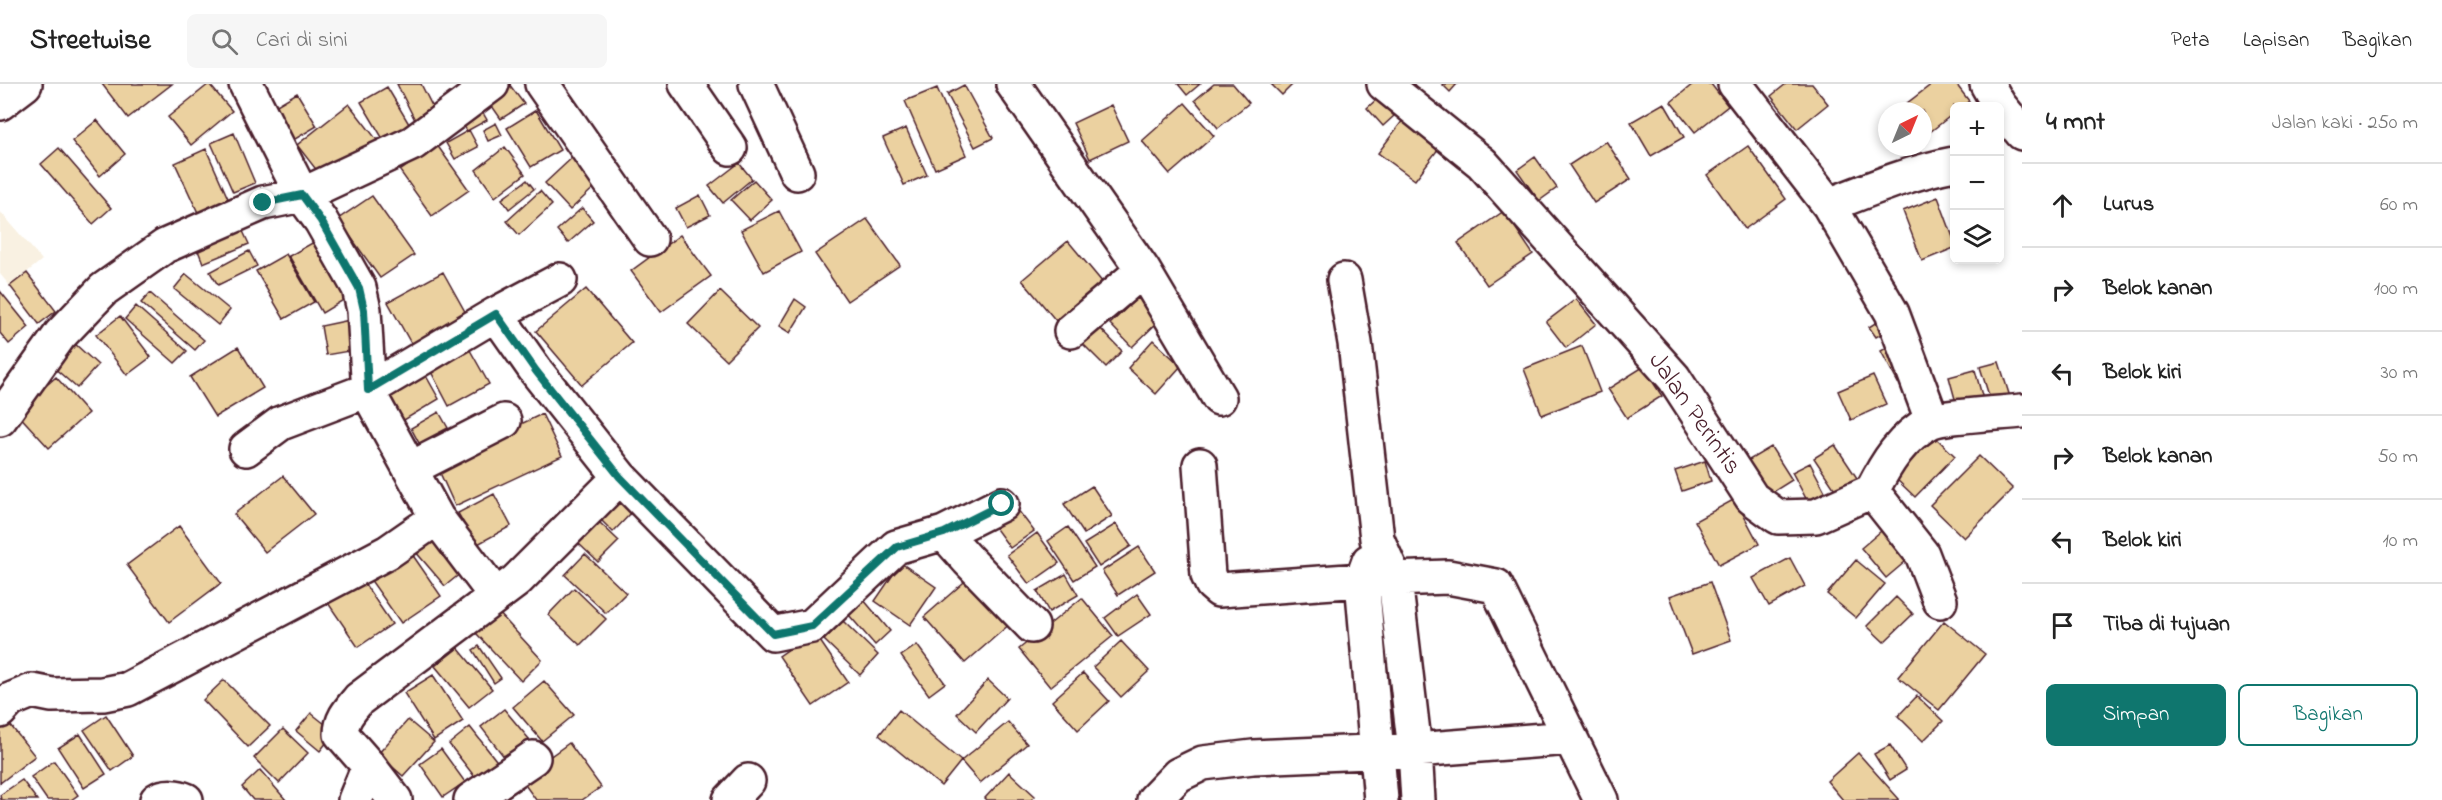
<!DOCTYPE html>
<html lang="id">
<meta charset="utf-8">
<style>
:root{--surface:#fff;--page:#f6f6f6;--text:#222;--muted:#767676;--line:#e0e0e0;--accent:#0f766e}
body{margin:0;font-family:"Indie Flower",sans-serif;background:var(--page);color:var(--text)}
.controls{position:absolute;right:18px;top:18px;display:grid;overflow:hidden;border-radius:9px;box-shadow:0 3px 9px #0003}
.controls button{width:54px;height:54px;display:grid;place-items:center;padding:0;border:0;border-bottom:2px solid var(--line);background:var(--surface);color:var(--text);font:30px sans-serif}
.compass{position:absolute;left:1878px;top:18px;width:54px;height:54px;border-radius:50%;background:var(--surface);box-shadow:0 3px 9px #0003;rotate:43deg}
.stop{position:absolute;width:18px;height:18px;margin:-14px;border:4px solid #0f766e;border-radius:50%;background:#fff}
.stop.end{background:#0f766e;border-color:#fff;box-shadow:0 2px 6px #0008}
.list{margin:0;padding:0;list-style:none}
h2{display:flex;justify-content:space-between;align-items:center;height:78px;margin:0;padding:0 24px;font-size:26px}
h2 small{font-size:20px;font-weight:400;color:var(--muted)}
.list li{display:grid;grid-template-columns:39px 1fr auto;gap:18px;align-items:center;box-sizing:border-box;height:84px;padding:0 24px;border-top:2px solid var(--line)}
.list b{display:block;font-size:22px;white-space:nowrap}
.list em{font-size:20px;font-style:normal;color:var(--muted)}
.actions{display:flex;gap:12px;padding:18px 24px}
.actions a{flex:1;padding:14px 0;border:2px solid var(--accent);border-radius:9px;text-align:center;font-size:21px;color:var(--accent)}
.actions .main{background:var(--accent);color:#fff}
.icon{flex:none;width:33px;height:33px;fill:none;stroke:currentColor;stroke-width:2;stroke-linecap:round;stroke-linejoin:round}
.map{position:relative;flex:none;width:2022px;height:716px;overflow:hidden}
header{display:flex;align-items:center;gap:36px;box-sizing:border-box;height:84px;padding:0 30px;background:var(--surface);border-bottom:2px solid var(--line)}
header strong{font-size:28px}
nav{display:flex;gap:33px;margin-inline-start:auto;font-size:21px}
.search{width:420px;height:54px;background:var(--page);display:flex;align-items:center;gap:15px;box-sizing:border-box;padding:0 21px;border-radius:9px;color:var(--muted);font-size:22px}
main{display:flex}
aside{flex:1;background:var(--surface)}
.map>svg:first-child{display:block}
</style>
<header>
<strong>Streetwise</strong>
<div class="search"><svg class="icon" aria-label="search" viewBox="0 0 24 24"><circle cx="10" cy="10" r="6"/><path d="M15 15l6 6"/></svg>Cari di sini</div>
<nav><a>Peta</a><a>Lapisan</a><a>Bagikan</a></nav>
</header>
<main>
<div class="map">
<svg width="2022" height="716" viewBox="0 0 2022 716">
<rect width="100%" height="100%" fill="#fff"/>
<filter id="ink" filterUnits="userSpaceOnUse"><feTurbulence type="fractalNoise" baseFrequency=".0167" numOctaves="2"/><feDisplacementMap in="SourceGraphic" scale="12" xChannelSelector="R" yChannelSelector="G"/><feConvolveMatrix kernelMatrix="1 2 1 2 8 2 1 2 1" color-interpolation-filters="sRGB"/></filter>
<g filter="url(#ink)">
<path fill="#f9f1e2" d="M0 127 42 176 10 202 0 190Z"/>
<path fill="#ebd1a0" stroke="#4a1f2b" stroke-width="1.5" d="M102 0H172L128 34Z
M209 0 232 27 191 61 168 33Z
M397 0H421L437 32 418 42Z
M509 0 524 20 501 35 487 15Z
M1178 0H1200L1187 11Z
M1214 0H1233L1249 19 1218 44 1195 16Z
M1271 0H1293L1282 11Z
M1442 0H1457L1450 8Z
M1693 0H1711L1728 22 1695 48 1671 18Z
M1786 0H1812L1828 20 1797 45 1771 12Z
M1932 0H1956L1969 17 1963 22H1954V29L1925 52 1923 49V27H1905L1902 23Z
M964 1 993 54 975 63 947 10Z
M387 3 412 45 386 60 361 18Z
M937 4 966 71 935 85 905 17Z
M297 9 317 42 290 58 270 25Z
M1378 14 1394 32 1383 42 1367 24Z
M1185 19 1214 52 1170 90 1142 57Z
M1664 19 1684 53 1651 72 1631 38Z
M349 20 377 56 325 97 297 61Z
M1111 21 1128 57 1090 75 1073 39Z
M479 22 487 36 467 47 459 33Z
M536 26 560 66 531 83 507 44Z
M1406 32 1442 60 1415 96 1378 69Z
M97 36 125 70 100 92 72 57Z
M496 39 502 51 488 57 483 46Z
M906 44 927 91 904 101 883 54Z
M469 46 478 63 455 75 446 59Z
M234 49 255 99 233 108 211 59Z
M1606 57 1631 95 1594 119 1569 81Z
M437 61 469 106 432 132 400 87Z
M1748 62 1786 115 1745 145 1707 91Z
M505 63 525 90 495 113 476 86Z
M59 64 111 124 93 140 41 80Z
M206 65 230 119 200 133 175 79Z
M575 71 600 98 570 126 545 99Z
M1535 73 1557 104 1539 117 1517 86Z
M739 79 752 95 723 119 709 102Z
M527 96 534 105 509 125 502 115Z
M754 96 772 116 750 136 731 116Z
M540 107 552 121 519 151 507 137Z
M700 111 710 131 686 143 676 124Z
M372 112 414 171 380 194 338 135Z
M1938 113 1954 156V164L1922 177 1903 127Z
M582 124 593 137 568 159 557 146Z
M779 127 801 168 764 188 741 146Z
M1504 127 1533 170 1487 201 1458 159Z
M867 135 900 181 847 217 815 170Z
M242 145 249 160 203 179 197 164Z
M680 151 711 192 661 228 631 187Z
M323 153 355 209 322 229 289 172Z
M1068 157 1103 199 1057 238 1022 196Z
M249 167 257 182 218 201 210 188Z
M286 170 314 218 284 235 256 187Z
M443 188 468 233 413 263 388 218Z
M27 189 56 227 39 240 10 202Z
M186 190 230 226 218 241 174 205Z
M586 205 632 259 582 301 536 247Z
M0 207 29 243 9 260 0 249Z
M720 207 758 244 726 276 688 240Z
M150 209 204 256 195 266 141 219Z
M1139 212 1161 235 1132 263 1110 240Z
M795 215 806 223 790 249 779 242Z
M1576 215 1596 240 1566 264 1546 238Z
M136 222 187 267 175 279 125 235Z
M120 232 151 273 127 291 96 251Z
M1883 234 1890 245 1876 253 1869 243Z
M350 236 355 266 326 271 321 242Z
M1097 241 1122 267 1106 283 1080 257Z
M1153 256 1181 282 1156 310 1128 284Z
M74 259 98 281 77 304 52 282Z
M466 259 489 300 449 322 427 280Z
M1895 259 1912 292 1898 299 1881 267Z
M1582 262 1600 308 1542 331 1524 285Z
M238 263 263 304 215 333 190 293Z
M1999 278 2010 313 1991 318 1980 283Z
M421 283 439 315 399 339 380 307Z
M1643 283 1662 312 1627 334 1608 305Z
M1975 286 1984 319 1958 326 1949 293Z
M1873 292 1886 320 1851 336 1838 307Z
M56 293 88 329 49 364 16 328Z
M439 328 448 344 419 359 411 344Z
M542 330 562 372 455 422 436 380Z
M1934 352 1955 372 1915 413 1895 394Z
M1835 361 1861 400 1840 413 1814 374Z
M1771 363 1792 396 1765 413 1744 379Z
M1979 372 2013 405 1964 454 1930 421Z
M1705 377 1711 397 1682 407 1675 387Z
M1810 379 1828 413 1810 422 1792 388Z
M283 392 314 430 265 468 234 430Z
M1092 402 1112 432 1084 450 1064 420Z
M494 410 511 442 476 461 458 429Z
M618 410 634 426 613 448 597 432Z
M1735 415 1759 460 1719 481 1695 437Z
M1014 421 1034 447 1010 464 991 438Z
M599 438 619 457 598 478 578 459Z
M1116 440 1131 462 1099 483 1084 460Z
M179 442 221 499 169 538 127 481Z
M1887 442 1912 472 1886 494 1861 464Z
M431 443 466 485 445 502 409 460Z
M1068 443 1095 483 1074 496 1048 457Z
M1037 449 1059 479 1029 500 1007 471Z
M405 460 441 512 401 539 365 488Z
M1139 463 1155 487 1118 511 1102 487Z
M585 470 626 509 606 529 565 491Z
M1790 474 1805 502 1769 522 1753 494Z
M1856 476 1885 500 1856 534 1827 510Z
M901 479 936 503 910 541 875 517Z
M1066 490 1078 511 1049 528 1037 507Z
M971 492 1011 539 965 579 924 533Z
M360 493 392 540 358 563 326 516Z
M1710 498 1731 556 1692 570 1670 512Z
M574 504 606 535 580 561 548 531Z
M858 509 890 547 875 561 842 523Z
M1137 510 1151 530 1118 552 1105 534Z
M1896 513 1913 530 1884 558 1867 542Z
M1082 514 1113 552 1050 603 1019 565Z
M498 528 542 576 521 597 476 549Z
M843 537 878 571 860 591 824 556Z
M1944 537 1985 570 1939 626 1898 593Z
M814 548 848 598 813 622 779 572Z
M1121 557 1149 587 1121 613 1093 583Z
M917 561 945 599 929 611 901 572Z
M479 562 501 594 494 599 473 566Z
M458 564 492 605 469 623 435 582Z
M1083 589 1109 617 1078 646 1052 617Z
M433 591 463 637 434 656 404 609Z
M224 596 270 642 248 663 203 616Z
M988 596 1007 614 976 648 957 630Z
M544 597 574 631 542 657 513 623Z
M1917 612 1943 637 1923 657 1898 632Z
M504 625 529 655 505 674 481 643Z
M899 626 961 677 941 702 879 651Z
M311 629 335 648 320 667 296 647Z
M106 631 133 672 112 687 84 646Z
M408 636 434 658 403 692 378 670Z
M7 637 35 672 0 699V642Z
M1008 638 1027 660 980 699 961 677Z
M470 643 503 685 482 702 449 660Z
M283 645 308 669 279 699 254 674Z
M80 650 106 690 84 704 58 664Z
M569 659 601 703 582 716H536L520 694Z
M1890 661 1906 686 1890 696 1874 670Z
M441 665 465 698 443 713 420 680Z
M1858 669 1899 715 1897 716H1843L1827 697Z
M54 677 78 711 71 716H47L31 693Z
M260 686 286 716H253L242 703Z
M1009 688 1035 712 1031 716H987L985 714Z
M22 696 37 716H1L0 711Z"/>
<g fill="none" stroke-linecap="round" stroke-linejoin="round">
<g stroke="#4a1f2b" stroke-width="38">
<path id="street" d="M246 0 302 111 321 137 359 204 364 226 369 310 437 434 496 512 516 497 620 393
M542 0 650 155
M686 0 730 64
M756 0 797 89
M1013 0 1143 186 1219 314
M1384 0 1482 79 1674 294 1752 414 1778 433 1816 432 1872 407C1886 379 1902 353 1930 338 1942 332 2005 329 2022 327
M1735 0 1829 121 1892 229 1932 336
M1987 0 1999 21 2022 49
M1829 121C1870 105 1911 88 1954 80
M1344 196 1355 259 1377 455 1395 496 1415 666 1418 716
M496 230 536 287 620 393 773 550 812 542 896 463 944 449 1002 420
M1071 247 1143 186
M0 335 60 251 104 205 165 162 263 119 302 111 413 59 492 0
M246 365 281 339 368 306 496 230 560 196
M1200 381 1208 491 1212 500 1219 506 1362 496 1448 493 1496 502 1601 716
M410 385 504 337
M1872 407 1922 470 1940 517
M944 449 968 476 1032 542
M1369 477 1362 496 1381 716
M0 627 10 616 32 607 52 611 103 610 128 605 388 468 437 434
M369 682 341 650C341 635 350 626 359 615L496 512
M157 716C165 711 178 712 186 716
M355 716 369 682 395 716
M471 716 533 674
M730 716 748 697
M1154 716 1178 691 1203 679 1253 673 1415 666 1570 654"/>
</g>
<g stroke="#4a1f2b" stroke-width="38">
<path id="secondary" d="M0 19 25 0"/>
</g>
<use href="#street" stroke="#fff" stroke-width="33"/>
<use href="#secondary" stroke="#fff" stroke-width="33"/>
</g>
</g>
<g fill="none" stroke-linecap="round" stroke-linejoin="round" filter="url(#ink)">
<path stroke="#0f766e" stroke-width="8" d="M263 119 302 111 321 137 359 204 364 226 368 306 496 230 536 287 620 393 773 550 812 542 897 463 944 449 1002 420"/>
</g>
<g text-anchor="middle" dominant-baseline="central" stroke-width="5" stroke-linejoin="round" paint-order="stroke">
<g font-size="26" fill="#4a1f2b" stroke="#fff">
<text transform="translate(1694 330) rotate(55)">Jalan Perintis</text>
</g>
</g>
</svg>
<div class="controls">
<button>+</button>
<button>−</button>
<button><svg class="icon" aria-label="layers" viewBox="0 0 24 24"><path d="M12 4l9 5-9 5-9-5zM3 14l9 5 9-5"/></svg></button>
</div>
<svg class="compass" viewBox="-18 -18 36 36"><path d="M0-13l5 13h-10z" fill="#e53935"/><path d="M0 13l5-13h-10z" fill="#767676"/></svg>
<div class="stop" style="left:1002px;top:420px"></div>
<div class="stop end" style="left:263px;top:119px"></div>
</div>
<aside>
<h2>4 mnt<small>Jalan kaki · 250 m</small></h2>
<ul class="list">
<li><svg class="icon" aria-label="ahead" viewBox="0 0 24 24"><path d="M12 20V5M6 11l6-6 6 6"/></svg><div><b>Lurus</b></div><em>60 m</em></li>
<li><svg class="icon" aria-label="right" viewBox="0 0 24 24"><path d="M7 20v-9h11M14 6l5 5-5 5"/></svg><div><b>Belok kanan</b></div><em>100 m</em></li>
<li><svg class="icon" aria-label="left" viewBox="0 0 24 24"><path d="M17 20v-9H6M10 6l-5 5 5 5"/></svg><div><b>Belok kiri</b></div><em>30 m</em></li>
<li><svg class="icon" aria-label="right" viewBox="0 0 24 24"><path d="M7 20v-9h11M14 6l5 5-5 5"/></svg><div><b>Belok kanan</b></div><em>50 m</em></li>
<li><svg class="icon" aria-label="left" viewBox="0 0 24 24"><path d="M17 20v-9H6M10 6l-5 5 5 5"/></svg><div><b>Belok kiri</b></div><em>10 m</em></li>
<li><svg class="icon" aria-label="arrive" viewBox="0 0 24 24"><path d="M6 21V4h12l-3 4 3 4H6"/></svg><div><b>Tiba di tujuan</b></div></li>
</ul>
<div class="actions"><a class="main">Simpan</a><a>Bagikan</a></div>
</aside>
</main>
